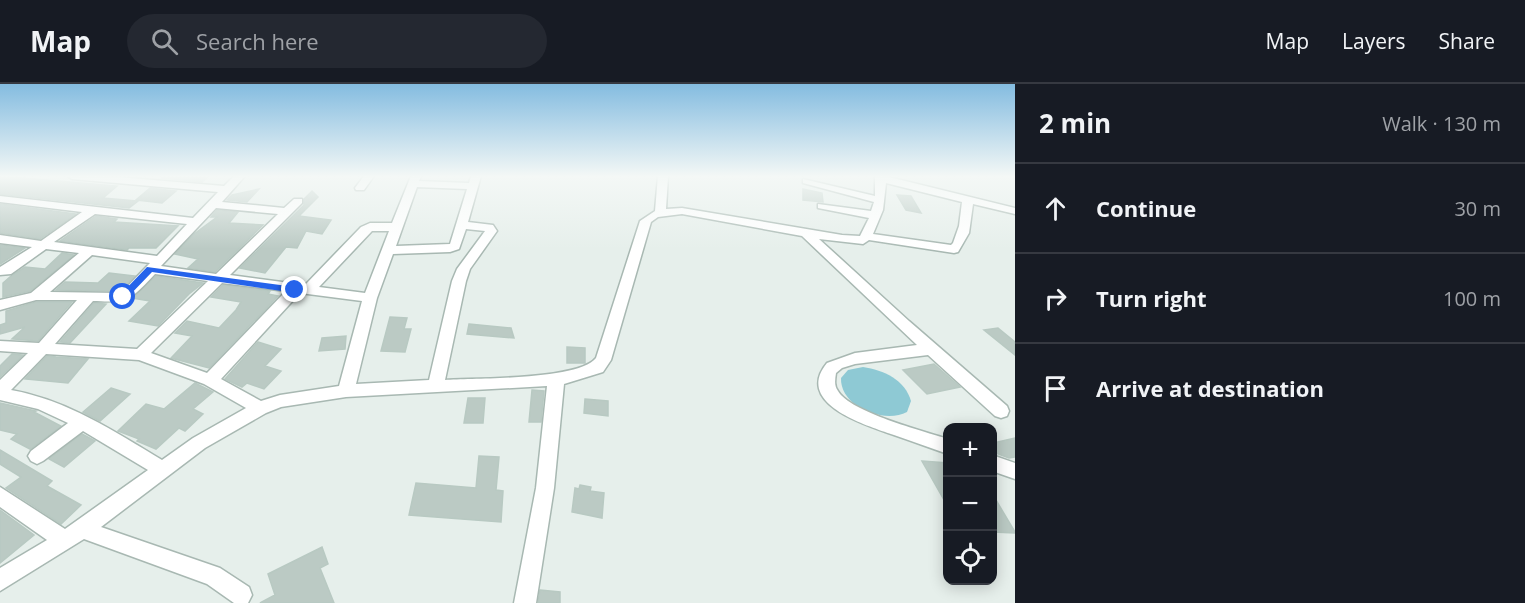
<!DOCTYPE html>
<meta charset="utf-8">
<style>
:root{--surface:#171b24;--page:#242831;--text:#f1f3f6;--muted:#9ea1a6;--line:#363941}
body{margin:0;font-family:"Open Sans",sans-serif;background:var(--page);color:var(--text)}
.controls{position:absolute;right:18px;bottom:18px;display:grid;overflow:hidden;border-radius:12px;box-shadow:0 3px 15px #0003}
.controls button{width:54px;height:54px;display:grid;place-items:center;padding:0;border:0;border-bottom:2px solid var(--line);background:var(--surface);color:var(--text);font:30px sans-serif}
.stop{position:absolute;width:18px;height:18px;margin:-14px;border:4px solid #2563eb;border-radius:50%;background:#fff}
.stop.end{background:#2563eb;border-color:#fff;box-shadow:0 2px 6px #0008}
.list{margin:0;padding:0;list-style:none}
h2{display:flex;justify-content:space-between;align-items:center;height:78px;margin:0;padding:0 24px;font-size:26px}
h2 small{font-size:20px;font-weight:400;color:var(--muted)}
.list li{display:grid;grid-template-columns:39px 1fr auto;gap:18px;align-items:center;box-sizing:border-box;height:90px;padding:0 24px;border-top:2px solid var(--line)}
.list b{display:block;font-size:22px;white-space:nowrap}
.list em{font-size:20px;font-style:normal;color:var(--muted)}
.icon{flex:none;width:33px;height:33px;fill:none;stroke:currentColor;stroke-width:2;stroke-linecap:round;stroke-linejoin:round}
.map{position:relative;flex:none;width:1015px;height:519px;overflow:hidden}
header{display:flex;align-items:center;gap:36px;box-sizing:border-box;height:84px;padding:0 30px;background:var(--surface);border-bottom:2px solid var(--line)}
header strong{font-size:28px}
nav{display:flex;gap:33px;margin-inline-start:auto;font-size:21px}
.search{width:420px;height:54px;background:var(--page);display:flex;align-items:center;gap:15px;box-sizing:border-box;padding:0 21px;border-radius:33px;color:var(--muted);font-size:22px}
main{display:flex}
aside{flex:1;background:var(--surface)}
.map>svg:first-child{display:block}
</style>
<header>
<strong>Map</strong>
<div class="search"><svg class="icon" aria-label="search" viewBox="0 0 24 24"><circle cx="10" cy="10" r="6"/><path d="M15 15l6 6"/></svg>Search here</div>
<nav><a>Map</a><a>Layers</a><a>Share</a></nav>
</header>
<main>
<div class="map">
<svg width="1015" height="519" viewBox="0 0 1015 519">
<rect width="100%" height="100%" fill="#e6efeb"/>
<path fill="#8ec9d4" d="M863 283C884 286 905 296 911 317L907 328C884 340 840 323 841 294L848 286Z"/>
<path fill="#bbcac4" stroke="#b8c9c2" stroke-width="1.5" d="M0 92 117 102 103 114 138 117 129 124 0 110Z
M165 92H209L202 98 162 94Z
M150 104 176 107 162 119 136 116Z
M259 105 247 118 227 116 232 111Z
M803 105 822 109 823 118 803 116Z
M312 107 318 113 299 132 331 136 322 150 306 147 297 164 286 163 265 189 240 184 304 121V115Z
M897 111 911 112 921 129 906 126Z
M0 120 76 130 40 155 0 149Z
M217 126 238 128 229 139 263 141 215 188 188 184 198 175 175 170 194 150 217 133H211Z
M96 132 117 135 114 138 178 142 156 164H129L127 166 60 157Z
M0 161 25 164 0 180Z
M62 169 74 171 30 207 3 213V199L11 192 25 183 45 185Z
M109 189 135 192 123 204 117 207 56 206 65 198 98 199Z
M156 192 203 199 189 210 158 242 129 237 150 217 132 214Z
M223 201 270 207 268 210 278 212 209 284 171 274 192 252 175 249 187 237 219 244 236 226 241 218 211 213Z
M36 218H72L38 257 12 255 25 243 0 250V241L6 239V227Z
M94 219 106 220 70 259 60 258Z
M390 233 407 234 404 245H411L405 268 381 267Z
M469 240 511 244 514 254 467 250Z
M998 244 1015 258V271L984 246Z
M346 252 345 265 319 267 322 254Z
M258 258 281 265 265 282 281 287 264 305 247 299 242 303 225 295Z
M567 263 585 264V279H567Z
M12 270 23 271 0 293V282Z
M47 272 56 273 88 275 68 299 25 295Z
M934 280 951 295 960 303 927 310 903 286Z
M195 299 213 308 193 325 203 330 185 347 179 344 156 365 137 357 139 355 118 347 146 320 164 325Z
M111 304 130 310 100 337 83 328Z
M532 306 544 307 541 338H529Z
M468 314H485L483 339H464Z
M585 315 608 317V332L584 329Z
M0 319 36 327 34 328 61 342 30 365 11 355 17 350 0 346Z
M82 350 95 357 64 383 49 375Z
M1015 354V373L1009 374 993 368V359Z
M0 366 52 397 47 402 81 421 61 440 6 404 21 393 0 380Z
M479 372 499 373 496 406 503 407 501 438 409 431 416 399 476 404Z
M922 377 948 379V423Z
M580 401 591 403 590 407 604 409 602 434 572 428 575 404 579 405Z
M993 411 1015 448V449L993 448Z
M0 426 34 451 0 479Z
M322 463 328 480 320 484 334 519H260L275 511 268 490Z
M540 506 560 508V519H538Z"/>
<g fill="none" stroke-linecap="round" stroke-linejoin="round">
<g stroke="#a8b8b2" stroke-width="3">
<path id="minor" d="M67 92H106L224 102 234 92H245L222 118 284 124 294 115H302V119L230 191 305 201 361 143 370 139H392L411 92H421L419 97 469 99 471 92H481L468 138 493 141 497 147 470 185 466 197 445 296C475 294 579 296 596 274L640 137 655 127 658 92H668L666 125 682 124 842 151 860 152 869 134 818 124V120L871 127 874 118 803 99V95L875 112V92H885L1015 124V130L973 120 969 149 958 168 954 169 869 156 863 160 819 155 909 237 1007 322 1009 327 1007 332 1001 334 995 332 928 271 855 280 842 284 836 289C835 296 834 302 838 307 850 328 923 347 948 355V370C930 364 912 357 894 351 868 342 793 320 827 279L855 269 917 261 802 152 682 130 658 133 651 138 611 276 603 288 564 300 554 404 536 519H514L536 404 547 302 346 313 281 323 266 329 205 364 101 443 220 484 249 503 252 511 248 519H234L207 500 84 455 0 507V484L47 456 0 423V403L65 445 148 386 83 347 43 377 37 380 31 377 28 372 31 367 68 339 38 325 0 316V296L28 269 0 267V257L39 259 77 216H36L0 226V216L31 209 79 169 46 165 11 190 0 191V183L32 163 0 159V151L41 157 82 128 0 118V112L193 134 218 108 72 95ZM886 99 962 118 959 142 953 159 951 161 873 150 883 126ZM417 103 467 105 450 160 396 162ZM216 124 278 130 216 190 161 182ZM95 130 187 140 157 172 54 158ZM466 145 485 147 457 185 452 197 429 296 356 300 377 214 393 170 450 168 459 165ZM372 147H389L365 209 319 203ZM92 171 150 179 124 206 117 209 50 208ZM155 190 208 197 137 265 55 260 93 217C130 219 130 216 155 190ZM222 199 286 207 207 289 151 269ZM300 209 362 217 339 302 280 311 261 317 221 295ZM46 270 139 276 204 300 246 324 193 354 162 376C114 347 67 316 11 306Z
M364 92H374L364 106H356L355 104Z
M992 371 1015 379V395L992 387Z"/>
</g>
<use href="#minor" fill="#fff" fill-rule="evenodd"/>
</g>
<linearGradient id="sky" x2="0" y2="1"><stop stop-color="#84bce0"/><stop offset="0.56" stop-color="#f4f8f6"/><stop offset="1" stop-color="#f4f8f6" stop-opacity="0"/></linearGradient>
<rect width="1015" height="165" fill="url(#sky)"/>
<path fill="#2563eb" d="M147 183 295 203 300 206 295 209 152 188 126 215H120V211Z"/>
</svg>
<div class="controls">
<button>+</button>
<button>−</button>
<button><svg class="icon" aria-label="locate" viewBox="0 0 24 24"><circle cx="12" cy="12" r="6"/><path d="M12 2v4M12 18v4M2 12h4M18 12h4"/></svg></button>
</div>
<div class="stop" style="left:123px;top:213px"></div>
<div class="stop end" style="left:295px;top:206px"></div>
</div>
<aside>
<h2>2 min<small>Walk · 130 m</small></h2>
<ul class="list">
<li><svg class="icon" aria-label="ahead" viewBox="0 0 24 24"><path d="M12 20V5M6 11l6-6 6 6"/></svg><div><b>Continue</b></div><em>30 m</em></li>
<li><svg class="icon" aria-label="right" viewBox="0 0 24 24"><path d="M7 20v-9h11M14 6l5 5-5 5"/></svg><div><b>Turn right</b></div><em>100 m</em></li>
<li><svg class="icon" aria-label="arrive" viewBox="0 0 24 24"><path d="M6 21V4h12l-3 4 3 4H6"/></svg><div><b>Arrive at destination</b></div></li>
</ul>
</aside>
</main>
